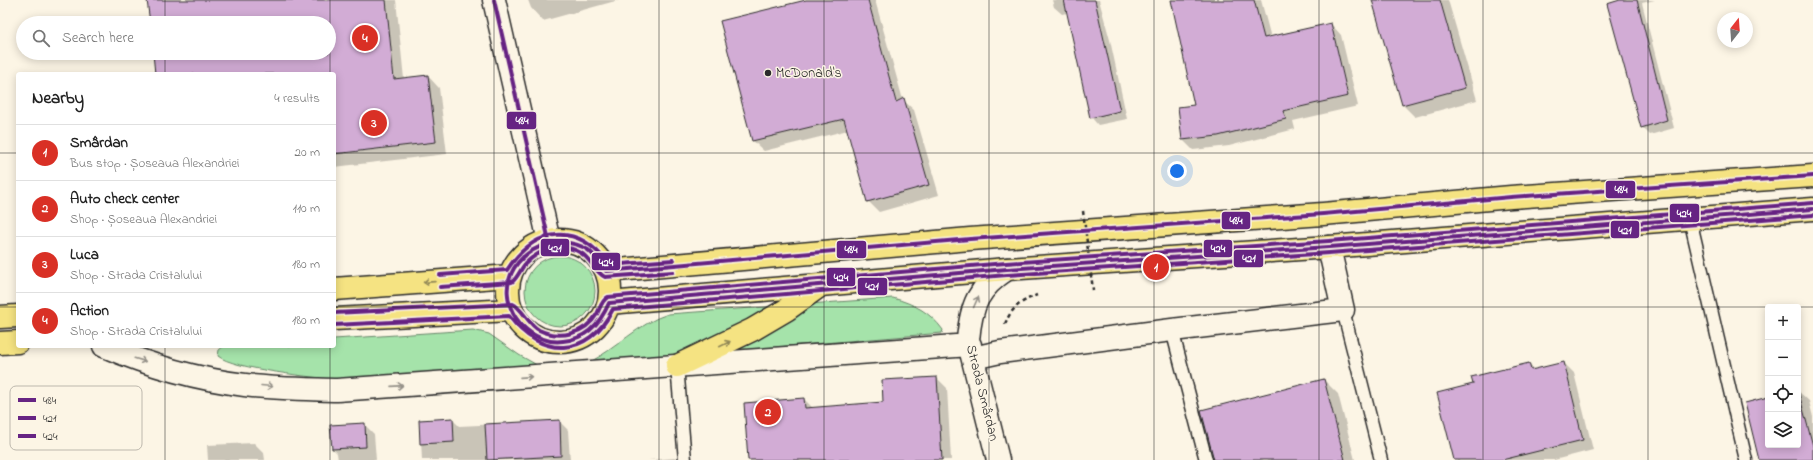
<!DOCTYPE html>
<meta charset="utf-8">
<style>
:root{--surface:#fff;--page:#f2f2f2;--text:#222;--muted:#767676;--line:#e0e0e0;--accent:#d93025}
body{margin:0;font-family:"Indie Flower",sans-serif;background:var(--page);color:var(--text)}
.controls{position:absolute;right:12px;bottom:12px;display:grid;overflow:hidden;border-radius:4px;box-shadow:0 2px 10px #0003}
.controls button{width:36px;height:36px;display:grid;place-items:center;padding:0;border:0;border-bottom:1px solid var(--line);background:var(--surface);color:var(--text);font:20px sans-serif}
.compass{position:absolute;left:1717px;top:12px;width:36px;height:36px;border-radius:50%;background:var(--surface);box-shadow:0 2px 10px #0003;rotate:17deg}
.you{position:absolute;left:1177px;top:171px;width:14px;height:14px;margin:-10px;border:3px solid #fff;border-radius:50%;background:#1a73e8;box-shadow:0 0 0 6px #1a73e833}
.badge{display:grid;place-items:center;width:26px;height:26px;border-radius:50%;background:var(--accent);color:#fff;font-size:13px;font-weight:700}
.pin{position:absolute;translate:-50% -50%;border:2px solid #fff;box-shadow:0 1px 4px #0006}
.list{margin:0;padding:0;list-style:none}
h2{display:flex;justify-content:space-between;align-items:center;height:52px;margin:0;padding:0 16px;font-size:17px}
h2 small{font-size:13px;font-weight:400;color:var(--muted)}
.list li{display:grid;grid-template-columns:26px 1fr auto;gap:12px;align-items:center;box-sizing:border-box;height:56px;padding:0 16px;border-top:1px solid var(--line)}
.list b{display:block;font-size:15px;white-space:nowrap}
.list p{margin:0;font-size:13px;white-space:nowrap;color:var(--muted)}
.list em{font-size:13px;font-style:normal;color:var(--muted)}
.icon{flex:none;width:22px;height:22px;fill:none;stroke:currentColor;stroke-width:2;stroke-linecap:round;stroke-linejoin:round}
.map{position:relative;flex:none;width:1813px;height:460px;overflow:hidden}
.search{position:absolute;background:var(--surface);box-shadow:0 2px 10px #0003;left:16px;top:16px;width:320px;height:44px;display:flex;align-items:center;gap:10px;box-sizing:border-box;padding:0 14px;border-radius:22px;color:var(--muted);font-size:15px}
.panel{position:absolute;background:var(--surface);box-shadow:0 2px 10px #0003;left:16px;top:72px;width:320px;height:276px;border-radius:4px}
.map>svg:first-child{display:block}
</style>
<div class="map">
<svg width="1813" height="460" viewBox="0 0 1813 460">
<rect width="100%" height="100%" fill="#fcf5e5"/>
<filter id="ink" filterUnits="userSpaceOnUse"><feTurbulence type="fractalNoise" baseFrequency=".025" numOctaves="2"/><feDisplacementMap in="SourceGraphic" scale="8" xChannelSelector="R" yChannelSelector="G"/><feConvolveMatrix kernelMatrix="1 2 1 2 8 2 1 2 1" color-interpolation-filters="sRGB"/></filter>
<g filter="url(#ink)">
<path fill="#a5e3aa" stroke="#68876a" d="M525 291a35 35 0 1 1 70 0a35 35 0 1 1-70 0Z
M893 298C914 304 930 312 943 330L942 333 588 363C616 349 639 323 668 314Z
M473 330 489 334 519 355 537 365 341 380C318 378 233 369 218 356L219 350 224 346H334V339Z"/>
<path fill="#0003" d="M148 0H396L404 79 428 76 439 88 447 154 334 167V74H156L154 53H329V23H151Z
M528 0H619L543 21 531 8Z
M811 0H875L903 100 914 110 939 195 879 212 868 201 848 130 764 151 753 141Z
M1052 0H1099L1110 40 1127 119 1098 125 1091 117 1067 13 1062 14 1054 7Z
M1172 0H1261L1271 38 1331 24 1341 35 1358 106 1293 121 1295 129 1229 146 1193 150 1183 140 1196 106Z
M1373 0H1448L1477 100 1415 117 1403 105Z
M1624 0H1655L1642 3 1674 128 1650 135 1642 127Z
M1564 363 1574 373 1593 450 1554 460H1455L1529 364 1535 370Z
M937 378 947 388 951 460H749L804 399 813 408 884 403Z
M1324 380 1338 394 1355 460H1215Z
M1798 391 1809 401 1813 417V460H1761L1768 398V445H1798Z
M452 419 459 426 559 421 568 430 570 460H422L420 421Z
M364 424 374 434 376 460H338L337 453 333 449Z
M254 443 264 453 265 460H208L207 445Z
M677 458 679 460H648Z"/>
<path fill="#d2acd5" stroke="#2b2b2b" d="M147 0H386L394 79 428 75 436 142 334 154V74H155L153 53H329V23H150Z
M806 0H868L896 102 904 98 929 185 867 202 844 119 752 141 720 21Z
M1064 0H1095L1120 111 1090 118Z
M1171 0H1254L1264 38 1331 23 1348 96 1283 111 1286 119 1218 136 1182 140 1178 107 1194 105Z
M1372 0H1440L1465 88 1402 105Z
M1620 0H1637L1667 120 1641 128 1607 4Z
M1564 362 1583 440 1502 460H1454L1437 393 1473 384 1471 377 1529 363 1531 370Z
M937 377 942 460H748L744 403 804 398 805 408 883 402 882 380Z
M1324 379 1345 460H1214L1201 410Z
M1798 390 1813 446V460H1759L1745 403 1768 397V445H1798Z
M453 418 454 442 420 444 419 420Z
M560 420 561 456 487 460 485 424Z
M365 423 366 447 332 449 330 425Z"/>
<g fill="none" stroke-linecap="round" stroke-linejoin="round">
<g stroke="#2b2b2b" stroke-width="15">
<path id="service" d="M1690 219 1746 460
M1343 310 1381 460
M1172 330 1206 460
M677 366 685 460"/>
</g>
<g stroke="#2b2b2b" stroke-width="25">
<path id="minor" d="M104 346C148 365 197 379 245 385 276 389 307 389 337 390L970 345
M973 358 1000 352 1172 330 1343 310 1329 247
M998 460 968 340C971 305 978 288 1007 269"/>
</g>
<g stroke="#2b2b2b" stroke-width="25">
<path id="tertiary" d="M494 0 549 241"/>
</g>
<g stroke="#2b2b2b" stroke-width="25">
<path id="primary" d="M508 291a51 51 0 1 1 102 0a51 51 0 1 1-102 0Z
M606 271 970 239 1323 214 1511 197 1813 176
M334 289 510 276
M609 303 1007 269 1329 247 1813 209
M0 317 18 316
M334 319 512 310
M0 343 18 342
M677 366 752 330 786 310 821 285"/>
</g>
<path stroke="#2b2b2b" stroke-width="2.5" stroke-dasharray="4 3" stroke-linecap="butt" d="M1005 324C1012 307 1020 302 1037 295"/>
<use href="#service" stroke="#fcf5e5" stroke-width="12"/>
<use href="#minor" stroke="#fcf5e5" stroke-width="22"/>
<use href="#tertiary" stroke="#fcf5e5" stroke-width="22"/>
<use href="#primary" stroke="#f5e382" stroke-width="22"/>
<path stroke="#2b2b2b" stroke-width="2.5" stroke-dasharray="4 3" stroke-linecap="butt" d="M1083 211 1093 290"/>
<g stroke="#fcf5e5" stroke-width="7">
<path id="bus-1" d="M494 0 549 241
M1813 176 1511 197 1323 214 970 239 606 271C601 265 595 255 588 250 559 231 512 250 508 286 504 316 533 345 563 341 586 339 600 324 609 303L1007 269 1329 247 1813 209"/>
</g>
<g stroke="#fcf5e5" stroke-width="7">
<path id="bus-2" d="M440 287 512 282C518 277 520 270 525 264 540 249 562 241 581 253 591 259 595 272 605 277L673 272
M334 325 509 316C541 359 588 358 613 309L1007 275 1329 253 1813 215"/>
</g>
<g stroke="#fcf5e5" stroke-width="7">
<path id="bus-3" d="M440 275 507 270C535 227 577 221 609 265L673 260
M334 313 513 304C522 308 528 324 539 330 560 340 585 334 597 314 600 308 602 300 608 297L1006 263 1329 241 1813 203"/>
</g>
<use href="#bus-1" stroke="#662483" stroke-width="4"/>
<use href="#bus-2" stroke="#662483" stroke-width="4"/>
<use href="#bus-3" stroke="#662483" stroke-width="4"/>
</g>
<defs><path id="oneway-shaft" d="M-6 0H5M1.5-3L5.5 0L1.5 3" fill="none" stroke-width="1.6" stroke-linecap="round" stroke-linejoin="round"/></defs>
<g stroke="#908756">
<use href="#oneway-shaft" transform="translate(429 282) rotate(176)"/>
<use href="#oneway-shaft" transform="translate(725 344) rotate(-27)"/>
</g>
<g stroke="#949088">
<use href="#oneway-shaft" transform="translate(976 302) rotate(-66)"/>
<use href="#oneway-shaft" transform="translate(140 360) rotate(16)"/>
<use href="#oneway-shaft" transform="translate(526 377) rotate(-4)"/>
<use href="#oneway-shaft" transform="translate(267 386) rotate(5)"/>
<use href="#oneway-shaft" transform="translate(397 386) rotate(-4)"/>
</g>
</g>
<path fill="none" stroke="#2b2b2b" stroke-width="1" stroke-opacity="0.55" d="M165 0V23M330 0V74M494 0V460M659 0V460M824 0V460M989 0V460M1154 0V460M1319 0V460M1483 0V460M1648 0V460M165 53V74M0 153H18M334 153H1813M0 307H18M334 307H1813M165 346V460M330 346V460"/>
<circle fill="#2b2b2b" stroke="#fcf5e5" stroke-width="1.5" cx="768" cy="73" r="4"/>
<g text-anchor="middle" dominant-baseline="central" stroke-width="3" stroke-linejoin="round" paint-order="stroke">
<g font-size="14" fill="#2b2b2b" stroke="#fcf5e5" text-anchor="start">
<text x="776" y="73">McDonald's</text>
</g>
<g font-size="14" fill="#2b2b2b" stroke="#fcf5e5">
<text transform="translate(982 393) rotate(76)">Strada Smârdan</text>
</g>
</g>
<rect x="10" y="386" width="132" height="64" rx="6" fill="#fcf5e5" stroke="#bdb8ad" stroke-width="1"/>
<rect x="18" y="398" width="18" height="4" fill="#662483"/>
<rect x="18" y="416" width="18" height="4" fill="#662483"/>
<rect x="18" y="434" width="18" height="4" fill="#662483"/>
<g font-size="11" fill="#2b2b2b">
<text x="43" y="404">484</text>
<text x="43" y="422">421</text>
<text x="43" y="440">424</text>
</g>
<g stroke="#fcf5e5" stroke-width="1.5">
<rect x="506" y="111" width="31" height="19" rx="4" fill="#662483"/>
<rect x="1605" y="180" width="31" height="19" rx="4" fill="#662483"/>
<rect x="1669" y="203" width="31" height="20" rx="4" fill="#662483"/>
<rect x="1221" y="211" width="30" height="19" rx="4" fill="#662483"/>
<rect x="1610" y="220" width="30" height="19" rx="4" fill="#662483"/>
<rect x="540" y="238" width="30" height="19" rx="4" fill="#662483"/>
<rect x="1203" y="239" width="30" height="19" rx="4" fill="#662483"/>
<rect x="836" y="240" width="31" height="19" rx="4" fill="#662483"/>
<rect x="1233" y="249" width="31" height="19" rx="4" fill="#662483"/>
<rect x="591" y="252" width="30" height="19" rx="4" fill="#662483"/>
<rect x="826" y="267" width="30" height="20" rx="4" fill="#662483"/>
<rect x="857" y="277" width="31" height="19" rx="4" fill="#662483"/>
</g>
<g font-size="11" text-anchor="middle" font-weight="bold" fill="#fff">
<text x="522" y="124">484</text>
<text x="1621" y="193">484</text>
<text x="1684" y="217">424</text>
<text x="1236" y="224">484</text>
<text x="1625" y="234">421</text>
<text x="555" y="252">421</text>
<text x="1218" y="252">424</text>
<text x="851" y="253">484</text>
<text x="1249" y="262">421</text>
<text x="606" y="266">424</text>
<text x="841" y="281">424</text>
<text x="872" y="290">421</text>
</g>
</svg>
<div class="controls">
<button>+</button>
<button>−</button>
<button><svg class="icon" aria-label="locate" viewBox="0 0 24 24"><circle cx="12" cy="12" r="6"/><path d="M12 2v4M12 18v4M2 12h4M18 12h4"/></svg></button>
<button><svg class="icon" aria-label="layers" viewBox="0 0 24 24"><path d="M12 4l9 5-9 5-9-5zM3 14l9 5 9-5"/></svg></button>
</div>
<svg class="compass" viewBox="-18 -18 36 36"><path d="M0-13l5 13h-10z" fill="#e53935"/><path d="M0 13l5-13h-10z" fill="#767676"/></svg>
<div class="you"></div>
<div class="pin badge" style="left:1156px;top:267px">1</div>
<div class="pin badge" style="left:768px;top:412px">2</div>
<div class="pin badge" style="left:374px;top:123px">3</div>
<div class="pin badge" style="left:365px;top:38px">4</div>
<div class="search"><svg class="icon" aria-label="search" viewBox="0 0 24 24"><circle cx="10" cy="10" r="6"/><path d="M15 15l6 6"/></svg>Search here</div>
<section class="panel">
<h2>Nearby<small>4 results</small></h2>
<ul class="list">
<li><span class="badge">1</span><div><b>Smârdan</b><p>Bus stop · Șoseaua Alexandriei</p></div><em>20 m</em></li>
<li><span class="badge">2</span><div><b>Auto check center</b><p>Shop · Șoseaua Alexandriei</p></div><em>110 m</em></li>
<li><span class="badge">3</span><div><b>Luca</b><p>Shop · Strada Cristalului</p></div><em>180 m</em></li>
<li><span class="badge">4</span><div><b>Action</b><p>Shop · Strada Cristalului</p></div><em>180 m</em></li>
</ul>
</section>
</div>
